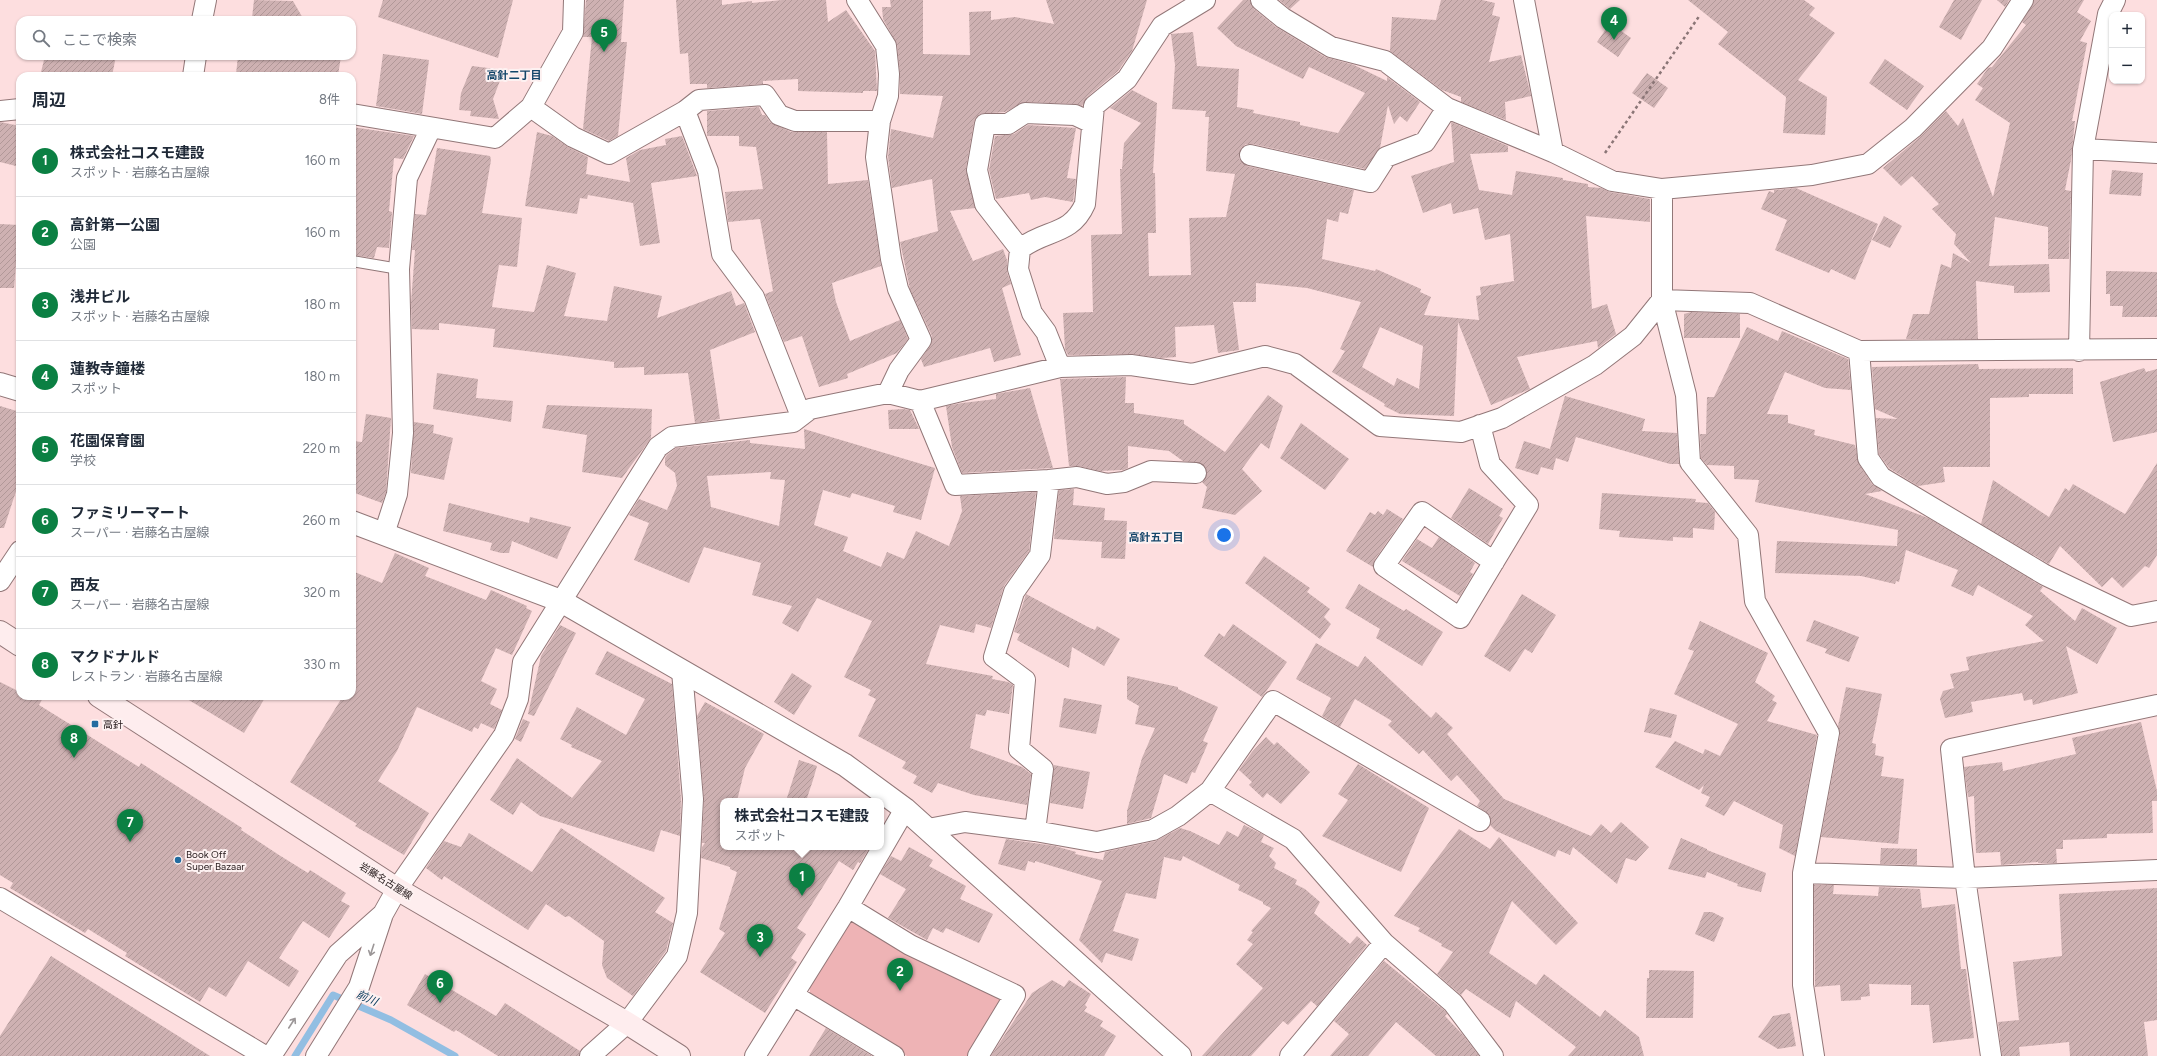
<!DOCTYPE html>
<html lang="ja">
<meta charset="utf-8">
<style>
:root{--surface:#fff;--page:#f2f2f3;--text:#1f2937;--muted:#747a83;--line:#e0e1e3;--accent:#0b8043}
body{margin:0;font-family:Figtree,"Noto Sans JP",sans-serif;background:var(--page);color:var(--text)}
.controls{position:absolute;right:12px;top:12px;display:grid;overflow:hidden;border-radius:8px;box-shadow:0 1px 3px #0004}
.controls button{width:36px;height:36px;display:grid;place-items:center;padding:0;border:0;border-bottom:1px solid var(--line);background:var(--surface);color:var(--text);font:20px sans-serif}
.you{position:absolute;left:1224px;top:535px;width:14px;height:14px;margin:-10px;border:3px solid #fff;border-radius:50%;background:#1a73e8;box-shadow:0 0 0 6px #1a73e833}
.badge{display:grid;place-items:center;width:26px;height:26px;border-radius:50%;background:var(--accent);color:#fff;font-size:13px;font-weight:700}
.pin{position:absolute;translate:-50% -33px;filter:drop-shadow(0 1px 2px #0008)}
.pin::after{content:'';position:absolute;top:21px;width:14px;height:12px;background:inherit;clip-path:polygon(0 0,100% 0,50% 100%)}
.popup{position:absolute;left:720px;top:798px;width:164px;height:52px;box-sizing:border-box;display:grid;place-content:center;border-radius:8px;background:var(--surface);filter:drop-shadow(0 1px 3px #0005);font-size:13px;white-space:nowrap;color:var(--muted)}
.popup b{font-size:15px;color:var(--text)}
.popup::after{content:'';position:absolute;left:50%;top:100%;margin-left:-8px;border:8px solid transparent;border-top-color:var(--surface)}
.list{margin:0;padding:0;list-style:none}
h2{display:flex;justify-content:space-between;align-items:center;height:52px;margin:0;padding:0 16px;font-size:17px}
h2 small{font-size:13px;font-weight:400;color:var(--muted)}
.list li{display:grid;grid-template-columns:26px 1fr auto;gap:12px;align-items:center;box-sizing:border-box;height:72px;padding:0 16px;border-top:1px solid var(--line)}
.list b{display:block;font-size:15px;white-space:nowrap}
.list p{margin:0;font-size:13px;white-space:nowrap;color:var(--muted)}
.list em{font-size:13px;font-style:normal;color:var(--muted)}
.icon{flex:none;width:22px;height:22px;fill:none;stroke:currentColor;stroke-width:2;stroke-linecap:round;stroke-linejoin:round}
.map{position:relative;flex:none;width:2157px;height:1056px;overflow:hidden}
.search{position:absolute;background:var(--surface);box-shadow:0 1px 3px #0004;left:16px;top:16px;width:340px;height:44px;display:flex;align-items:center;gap:10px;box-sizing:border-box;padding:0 14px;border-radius:12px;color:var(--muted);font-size:15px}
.panel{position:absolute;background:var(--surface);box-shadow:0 1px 3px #0004;left:16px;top:72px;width:340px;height:628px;border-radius:12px}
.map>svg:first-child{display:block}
</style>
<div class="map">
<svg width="2157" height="1056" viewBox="0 0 2157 1056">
<defs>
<pattern id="building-hatch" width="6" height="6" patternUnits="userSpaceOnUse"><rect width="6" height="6" fill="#ceb1b2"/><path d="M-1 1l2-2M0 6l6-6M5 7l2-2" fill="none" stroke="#b19898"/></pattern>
</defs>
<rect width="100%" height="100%" fill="#fddedf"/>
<path fill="#eeb3b5" d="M849 923H859L998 994 1001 1004 970 1056H907L810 999V987Z"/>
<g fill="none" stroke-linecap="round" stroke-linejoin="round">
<path stroke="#92bee2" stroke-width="7" d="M295 1056 333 995 391 1020 455 1056"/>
</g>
<path fill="url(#building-hatch)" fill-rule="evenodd" d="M254 0 293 1 304 20 252 18Z
M383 0H513L498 58 378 17Z
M586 0H624L621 42H627L618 136 609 141 583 129 592 37H583Z
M676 0H722V5L752 1V3L782 0H826L828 22 846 10 875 51 877 91H863V93L798 91V79L763 81V84L707 88V84H690L688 53 680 54Z
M890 0H923V54L970 55 969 12 991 11V20L1015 17 1054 24 1046 0H1147L1132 51 1118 71 1087 97 1082 106 1075 104 1025 102 1005 112 980 114 974 122 966 168 975 208 950 211 973 261 1003 249 1007 260V272L1011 284 1002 288 1021 355 994 362 990 348 924 367 921 359 930 346 932 336 910 289 900 242 938 231 932 179 892 188 888 157 891 129 933 138 943 96 900 94V73L897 44 883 19 882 7H891Z
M1243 0H1250L1254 9 1276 27 1325 57 1354 65 1387 81V77L1420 102 1407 122 1400 116 1394 124 1388 105 1380 148 1365 169 1253 144H1246L1241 148 1239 158 1242 163 1247 166 1354 190 1348 214 1340 212 1338 222 1327 219 1322 259 1375 271 1376 269 1421 289 1420 292 1431 297 1424 315 1479 320 1476 296 1481 295 1480 287 1514 281 1510 234 1485 240 1478 208 1453 214 1451 203 1423 213 1411 176 1454 162 1451 122 1508 146V152L1470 154 1479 190 1512 195 1516 171 1563 178V180L1588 184V187L1601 188 1610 192 1650 199V222L1586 216 1592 309 1607 304 1616 334 1598 348 1597 341 1517 357 1530 389 1491 405 1458 322 1454 416 1400 414 1384 406 1385 404 1332 372 1345 351 1340 349 1361 302 1307 288 1256 283V302H1233L1239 350 1218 353 1214 325 1175 327 1176 357 1162 358 1131 354 1068 355 1065 349 1063 313 1093 312 1091 235 1122 234 1120 169H1122L1124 143 1141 123 1110 108 1132 90 1157 103 1153 173H1155L1156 233H1148L1149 276 1191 275 1189 218 1226 217 1235 174 1206 171 1209 117H1205L1206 111 1172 109 1175 65 1171 34 1193 32 1197 66 1239 69 1237 107 1254 110 1253 113 1300 122V125L1338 133 1365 93 1309 67 1303 79 1236 46 1217 28ZM1380 327 1423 346 1419 389 1397 378 1394 386 1362 367Z
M1279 0H1300L1290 9Z
M1441 0H1482L1495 3 1492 15 1500 17 1489 62 1521 55 1531 96 1505 102 1506 120 1461 102V97L1442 90 1390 51 1392 17 1436 20Z
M1688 0H1804L1815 8 1809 15 1835 33 1798 80 1827 97 1825 135 1783 133 1786 97 1718 44 1728 32Z
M1954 0H1982L1961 40 1939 27Z
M1997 0H2009L2005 7Z
M2034 0H2084L2077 12 2091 21 2080 41 2087 43 2072 121H2075L2071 160 2065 190 2071 191 2069 259H2048V227L1995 217 1989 266 2049 264 2050 292 2014 293V286L1976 281 1978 339H1906L1913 314H1929L1941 264 1951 268 1953 253 1971 263 1954 244 1956 234 1932 209 1939 204 1912 176 1901 186 1883 168 1921 136 1946 111 1958 126 1963 118 1993 197 2010 123 1975 100 1983 88 1977 84 1988 68 1992 67 2026 25 2022 22Z
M1610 23 1631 38 1618 57 1597 42Z
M383 54 429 60 422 114 376 106Z
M45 56H116L112 76H40Z
M238 56H341L338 76 236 74Z
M1885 59 1924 86 1907 110 1869 83Z
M472 66 504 70 493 99 499 119 470 116 471 111 459 110 461 93Z
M1647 73 1668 88 1654 108 1632 93Z
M759 107 762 115H765L770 122 791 132H827L828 184 868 180 881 266 832 283 836 302 850 341 900 320 908 339 897 353 847 374 848 378 819 387 802 336 784 342 765 294 773 291 760 219 728 222 725 192 763 189 756 147 739 146V136H707V111Z
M0 122 20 126V167L0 162Z
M1028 125 1076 128 1067 178 1076 179 1073 202 1045 197 1031 200 1029 193 996 199 989 170 995 136 1014 134Z
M352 127 414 136 403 159 394 158 389 211 392 212 389 248 377 247 374 258 352 255Z
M537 132 552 136 568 147 588 157 586 174 630 182 626 158 640 150 666 145 665 139 682 136 697 176 651 183 660 243 640 246 633 203 588 195 587 199 580 198 577 214 525 206Z
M437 148 490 156 491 160 482 213 522 218 517 267 499 265 492 307 534 312 547 265 576 273 564 316 607 321 614 286 662 296 657 318 731 291 736 306 744 303 755 332 710 350 720 419 695 423 688 373 644 375V367L614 368V362L493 347 495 329 439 323V330L412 329 411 303 415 250H412L415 214 426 215Z
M2112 170 2143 173 2141 196 2109 194Z
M1796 188 1878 224 1855 280 1831 269 1829 273 1775 250 1787 220 1761 209 1769 191 1774 193V190Z
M1884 216 1902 226 1890 248 1872 240Z
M0 224 19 225 14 288H0Z
M2106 271 2157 272V317H2122L2123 306H2110V294H2106Z
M1691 312 1740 314V338H1684V314Z
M1747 327 1778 341 1782 331 1848 359 1851 390 1825 388 1785 372 1767 414 1788 415V423L1815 430 1814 435 1855 445 1859 464 1872 484 1882 491 1865 494 1928 518 2043 587 2040 591 2075 621 2082 608 2117 628 2097 664 2066 646 2078 693 2033 705 2032 699 2024 701 2022 693 1971 702 1973 712 1945 718 1940 699 1943 691 1954 688 1950 674 1969 670 1966 657 2044 641 2025 625 2033 616 1978 585 1973 596 1951 586 1958 570 1906 550 1899 582 1896 581 1895 584 1861 576 1775 573 1777 541 1897 546 1898 530 1755 502 1759 480 1734 479V466L1707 465 1701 458 1700 434H1706L1707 397H1714Z
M1978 364 1979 369 2073 368V394H2029V397L1990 398V467H1943L1945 482 1918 486 1889 468 1879 454 1876 418 1898 419 1875 409 1872 367Z
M2144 368 2146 372 2157 369V432L2113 442 2100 382Z
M437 373 478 379 476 398 513 401 511 422 433 409Z
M1126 377 1125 403H1134V413L1184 420V424L1225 452 1268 395 1283 406 1269 449 1261 443 1242 469 1262 491 1235 515 1202 508 1207 487 1202 482 1207 473 1202 464 1183 461 1169 451 1128 446V468L1123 470 1100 471 1079 466H1069L1060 379Z
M1030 388 1053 468 962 473 952 447 946 406 962 403 996 399V394Z
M1565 396 1645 419 1642 431 1677 433 1679 464H1670L1576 437 1568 462 1556 458 1553 470 1541 467 1538 475 1515 468 1524 441 1550 449Z
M547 405 652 409 651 438 622 478 582 472 587 435 542 428Z
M0 406 20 412V479L4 528H0Z
M903 409 910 410 919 429H889L888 410Z
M366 414 391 418 386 492 382 503 352 492V441L362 442Z
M414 422 434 425 433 433 453 438 444 480 411 473Z
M1301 423 1349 459 1325 490 1280 458Z
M804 429 935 468 921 520 893 512 895 506 852 493 850 498 823 490 814 525 848 537 843 551 881 567 887 552 904 559 916 531 949 546 962 511 960 496 1036 492 1029 551 1004 586 991 628 976 624 974 633 940 625 926 664 993 676 992 679 1008 682 1013 685 1009 714 987 710 985 716 976 714 970 748 1022 767 1031 774 1027 805 974 795 938 783 932 793 913 783 917 776 902 768 906 762 858 736 876 699 868 695 871 690 844 677 872 621 817 598 798 632 782 623 792 606 752 595 761 563 704 547 689 583 634 560 649 523 629 515 639 499 667 510 677 486 675 473 665 465V458L667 455 676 448 750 440V443L805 449ZM771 472 770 479 785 480 779 526 711 507 707 476Z
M2157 463V555L2149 568 2145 566 2123 588 2112 577 2102 587 2060 546 2049 564 1981 524 1993 480 2049 517 2065 488 2069 491 2073 484 2125 514Z
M1469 488 1503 509 1499 516 1503 518 1488 544 1451 518Z
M1074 489 1073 505 1105 508 1104 520 1127 521 1125 559 1101 558 1102 542 1054 539 1059 490Z
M1602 493 1696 499 1695 502 1708 503 1715 512 1714 530 1693 528V538L1673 537V541L1619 537 1620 531 1599 529Z
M449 503 529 523 530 517 571 527 557 559 512 541 509 553H501L490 550 492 543 443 531Z
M1387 509 1403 519 1375 559 1373 567 1346 551 1368 515 1370 512 1375 515 1378 511 1383 515Z
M1439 537 1475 563 1470 572 1473 574 1460 596 1402 561 1417 539 1432 548Z
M395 553 429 568 425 576 486 600 491 590 527 606 526 608 532 611 512 655 496 648 481 681 497 689 490 704 502 710 494 729 481 723 478 729 474 727 472 732 417 707 397 751 378 781 429 813 404 855 355 826 357 824 290 782 343 696H352V571L382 583Z
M1264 556 1310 588 1307 592 1330 609 1324 617 1331 624 1320 639 1245 583Z
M1359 584 1404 611 1406 609 1443 632 1422 666 1376 638 1380 629 1345 608Z
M1026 594 1088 627 1095 630 1097 626 1120 639 1104 666 1072 647 1069 668 1017 640 1020 634 1014 632Z
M1522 594 1556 615 1532 653 1525 649 1510 672 1484 656Z
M1814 620 1859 637 1849 662 1825 653 1827 649 1806 641Z
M1700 621 1768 653 1755 682 1775 696 1772 700 1777 703 1767 721 1817 735 1795 856 1779 848 1783 825 1734 801 1724 816 1705 806 1710 797 1701 793 1704 785 1699 790 1655 767 1675 741 1703 754 1705 749 1720 756 1738 724 1674 694 1694 651 1688 649Z
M1233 624 1287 662 1262 697 1204 656 1219 633 1224 637Z
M560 625 576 633 534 716 528 714 541 656Z
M1316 643 1358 667 1365 656 1431 718 1436 712 1453 728 1447 734 1504 799 1591 836 1601 824 1611 833 1621 822 1649 847 1636 861 1626 858 1617 884 1573 847 1570 855 1558 850 1555 857 1496 831 1490 825V815L1477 806 1480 801 1457 775 1451 781 1423 750 1419 754 1388 725 1392 721 1355 699 1340 727 1322 716 1331 698 1296 679Z
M607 651 672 684 681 799 680 836 661 830 654 852 540 816 521 802 513 815 490 800 517 758 572 798 602 761 571 747 572 745 560 739 577 707 626 735 645 699 595 674Z
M792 673 812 686 794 715 774 702Z
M1127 676 1178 687V689L1218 707 1203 741 1208 743 1195 773 1192 772 1187 784 1164 774 1151 818 1127 824V811L1142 758 1155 728 1135 724 1139 706 1127 699Z
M0 682 20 692V696H44L39 705 139 767 141 763 242 828 241 830 279 855 308 873 310 870 346 893 341 901 350 906 329 938 303 921 279 958 299 971 289 987 248 961 226 997 209 987 200 1002 125 956 127 953 88 929 85 933 10 888 13 883 0 875Z
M1846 687 1882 694 1872 743 1876 744 1875 755 1884 757 1881 776 1904 779 1898 844 1821 837 1840 735 1838 726Z
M182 696H266L244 733Z
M1064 698 1102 705 1096 734 1059 727Z
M705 702 764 734 745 768 737 801H723V847H870L860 863 858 862 853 870 839 861 797 928 806 934 791 958 797 962 765 1013 700 972 725 933 719 929 737 872 730 869V867L701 858 702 847 705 843H702L704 798 697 716Z
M1650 708 1677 715 1671 738 1644 732Z
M523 719 530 722 521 742 515 739Z
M2141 722 2157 791V801H2152L2153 833 2107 834V838L2063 840V849H2056L2057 863H2038V862L2001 865 2000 852 1976 853 1974 796 1968 797 1964 767 2002 762 2003 771 2076 754 2072 738Z
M1266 737 1274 745 1277 742 1310 772 1281 804 1267 793 1263 798 1249 785 1252 782 1239 770 1252 752Z
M799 760 817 766 813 780 806 801H786Z
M1358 764 1429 808 1401 872 1322 836 1348 800 1338 794Z
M1054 765 1090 772 1083 809 1050 803Z
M1244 825 1264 835 1261 842 1274 848 1269 856 1276 863 1274 868 1297 880 1295 884 1305 889 1320 902 1314 913 1350 944 1357 936 1367 945 1317 1006 1311 1001 1288 1025 1283 1021 1251 1056H1202L1263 988 1236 964 1253 944 1247 940 1253 932 1251 931 1271 908 1263 904V902L1238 890 1240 885 1183 856 1181 861 1164 857 1156 899 1126 893 1113 931 1139 939 1132 961 1106 953 1102 963 1079 940 1102 881 1035 861V863L1028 861 1025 871 998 864 1006 839 1055 846 1076 852 1075 854 1103 860 1105 852 1156 841 1180 828 1190 831 1219 845 1227 831 1238 837Z
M561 828 665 898 655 912 673 923 666 951 633 996 607 978 602 965 604 941 569 916 565 917 546 904 528 930 444 876 442 880 426 868 444 841 461 847 469 833 532 872Z
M1459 829 1490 849 1499 837 1578 923 1556 945 1512 901 1489 953 1536 985 1544 974 1600 1017 1605 1010 1639 1037 1644 1056H1568L1576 1047 1516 1001 1510 1018 1466 989 1461 995 1437 974 1453 952 1441 946 1442 944 1418 931 1420 928 1394 916Z
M1681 838 1707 849V850L1766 873 1761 892 1737 886 1738 884 1707 872 1705 878 1668 869Z
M909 847 933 860 929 866 966 886 960 899 993 914 979 943 946 928 943 933 933 928 927 940 888 918 906 889 880 874 891 856 901 861Z
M1881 848 1917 849V865L1880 864Z
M1814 885H1834L1833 894 1878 896 1879 887 1920 889 1922 908 1955 904 1961 969H1966L1974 1038 1933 1043 1929 1005H1911V985L1869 984 1870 996 1861 997V1000L1841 1001 1840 985 1815 987Z
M2157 888V1020L2144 1022 2148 1056H2070L2069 1042 2019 1047 2020 1056H2002L1998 1022 2019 1020 2013 962 2062 956 2059 894Z
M1704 912H1712L1724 918 1714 942 1695 934Z
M51 956 210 1056H0V1036Z
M1384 961 1445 1011 1447 1014 1445 1016 1463 1035 1479 1056H1436L1396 1022 1368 1056H1330L1349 1034 1334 1021Z
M1649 970 1694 971 1693 1018H1646L1647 978H1649Z
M425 974 496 1016 505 1003 580 1051 579 1056H498L456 1030 454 1032 407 1005Z
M1052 980 1064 987 1069 980 1091 994 1085 1005 1087 1007 1084 1011 1103 1021 1100 1026 1116 1036 1104 1056H991L1032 993Z
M1790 1013 1796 1046 1778 1049 1758 1037 1773 1016Z
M826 1028 872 1056H809Z"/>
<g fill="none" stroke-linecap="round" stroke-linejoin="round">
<g stroke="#927778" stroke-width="12">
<path id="service" d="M352 261 399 269"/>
</g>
<g stroke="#927778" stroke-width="22">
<path id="minor" d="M857 0 886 46 889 74 888 96 880 121 876 157 891 259 898 289 921 340 899 370 888 393
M1261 0 1283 18 1331 47 1385 61 1447 108 1553 152
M1524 0 1553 152 1612 181 1662 189 1812 175 1868 164 1913 128 1992 48 2023 0
M202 20 206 0
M193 76 196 56
M531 107 573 137 609 154 685 111 699 100 765 95 779 115 795 121H880
M0 111 20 109
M685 111 708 171 722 254 754 297 801 416
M352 114 495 138 531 107 573 32 574 0
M2083 149 2157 153
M1250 155 1370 182 1386 157 1425 142 1447 108
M1020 249 985 204 977 170 985 124H1008L1025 113 1075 115 1092 123
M1859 351 1868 458 1881 477 2045 575 2131 616 2157 611
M2079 351 2083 149 2108 14 2115 0
M1060 367 1046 332 1032 313 1018 269 1020 249C1045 229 1071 236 1085 204L1094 106 1127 79 1162 26 1205 0
M920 401 955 485 1049 480
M1480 425 1490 464 1528 505 1460 618 1384 566 1422 512 1494 562
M384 534 397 494 403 433 399 269 407 178 431 128
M0 581 20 551
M1210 791 1293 839 1384 943 1453 1003 1493 1056
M928 829 965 822 1035 831 1097 842 1153 830 1178 816 1210 791 1273 701 1480 821
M1035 831 1043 769 1019 749 1025 680 994 657 1014 592 1040 555 1049 480 1077 477 1107 484 1124 482 1151 471 1196 473
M1803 873 1965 878 2157 870
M0 898 265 1056
M848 907 910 945 1015 995 978 1056
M793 995 894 1056
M271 1056 338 954 383 914
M316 1056 359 987 383 914 397 889 504 735 518 699 523 662 658 447 672 437 793 422 810 409 888 393 920 401 1060 367 1131 365 1192 374 1265 356 1295 364 1380 426 1461 432 1502 418 1595 365 1633 336 1662 300V189
M590 1056 627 1023 677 956 687 913 693 799 682 671
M755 1056 848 907 905 809
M1290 1056 1384 943
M1814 1056 1803 985V873L1829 733 1755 601 1748 535 1690 462 1686 395 1662 300 1750 303 1859 351 2157 349
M1991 1056 1965 878 1951 749 2157 705"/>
</g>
<g stroke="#927778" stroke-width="24">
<path id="tertiary" d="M0 384 20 390
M352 522 561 601 845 765 905 809 1180 1056"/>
</g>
<g stroke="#927778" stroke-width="24">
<path id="secondary" d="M0 632 20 645
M99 696 397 889 627 1023 679 1056"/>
</g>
<path stroke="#8a7576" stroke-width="2.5" stroke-dasharray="3 3" stroke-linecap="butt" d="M1605 153 1700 15"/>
<use href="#service" stroke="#fff" stroke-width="10"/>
<use href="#minor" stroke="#fff" stroke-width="20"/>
<use href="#tertiary" stroke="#fff" stroke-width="22"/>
<use href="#secondary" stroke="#feedee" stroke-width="22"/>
</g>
<defs><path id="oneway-shaft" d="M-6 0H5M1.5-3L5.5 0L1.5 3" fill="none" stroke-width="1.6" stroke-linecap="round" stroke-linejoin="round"/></defs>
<g stroke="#9c9798">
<use href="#oneway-shaft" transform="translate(372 950) rotate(108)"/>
<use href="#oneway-shaft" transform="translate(292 1023) rotate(-57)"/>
</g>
<g fill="#236ca0" stroke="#fdf1f1" stroke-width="1.5">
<rect x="91" y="720" width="8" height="8" rx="2"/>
<circle cx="178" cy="860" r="4"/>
</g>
<g text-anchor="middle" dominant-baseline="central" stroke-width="4" stroke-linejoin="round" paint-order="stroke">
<g font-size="10" fill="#231819" stroke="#fdf1f1" text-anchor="start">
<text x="103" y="724">高針</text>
<text x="186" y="854">Book Off<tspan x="186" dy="12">Super Bazaar</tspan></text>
</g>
<g font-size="10" fill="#231819" stroke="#fdf1f1">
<text transform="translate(386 881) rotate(32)">岩藤名古屋線</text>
</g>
<g font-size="11" font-weight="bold" fill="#14466a" stroke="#fdf1f1">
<text x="514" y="75">高針二丁目</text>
<text x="1156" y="537">高針五丁目</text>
</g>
<g font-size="11" font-style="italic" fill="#003558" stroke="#fdf1f1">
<text transform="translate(367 998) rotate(24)">前川</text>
</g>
</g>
</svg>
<div class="controls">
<button>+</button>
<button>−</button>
</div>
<div class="you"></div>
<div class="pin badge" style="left:802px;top:896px">1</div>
<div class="popup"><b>株式会社コスモ建設</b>スポット</div>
<div class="pin badge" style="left:900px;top:991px">2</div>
<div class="pin badge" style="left:760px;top:957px">3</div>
<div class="pin badge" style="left:1614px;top:40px">4</div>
<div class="pin badge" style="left:604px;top:52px">5</div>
<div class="pin badge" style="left:440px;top:1003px">6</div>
<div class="pin badge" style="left:130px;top:842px">7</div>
<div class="pin badge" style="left:74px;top:758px">8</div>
<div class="search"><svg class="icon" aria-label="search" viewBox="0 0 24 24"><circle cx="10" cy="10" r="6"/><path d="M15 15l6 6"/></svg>ここで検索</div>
<section class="panel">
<h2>周辺<small>8件</small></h2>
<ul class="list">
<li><span class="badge">1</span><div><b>株式会社コスモ建設</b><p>スポット · 岩藤名古屋線</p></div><em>160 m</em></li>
<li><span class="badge">2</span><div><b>高針第一公園</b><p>公園</p></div><em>160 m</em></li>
<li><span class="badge">3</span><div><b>浅井ビル</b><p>スポット · 岩藤名古屋線</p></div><em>180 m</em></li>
<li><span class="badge">4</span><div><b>蓮教寺鐘楼</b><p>スポット</p></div><em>180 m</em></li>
<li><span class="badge">5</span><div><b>花園保育園</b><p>学校</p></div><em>220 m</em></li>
<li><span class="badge">6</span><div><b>ファミリーマート</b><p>スーパー · 岩藤名古屋線</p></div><em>260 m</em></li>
<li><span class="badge">7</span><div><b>西友</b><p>スーパー · 岩藤名古屋線</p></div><em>320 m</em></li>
<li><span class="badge">8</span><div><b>マクドナルド</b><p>レストラン · 岩藤名古屋線</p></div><em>330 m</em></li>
</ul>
</section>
</div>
